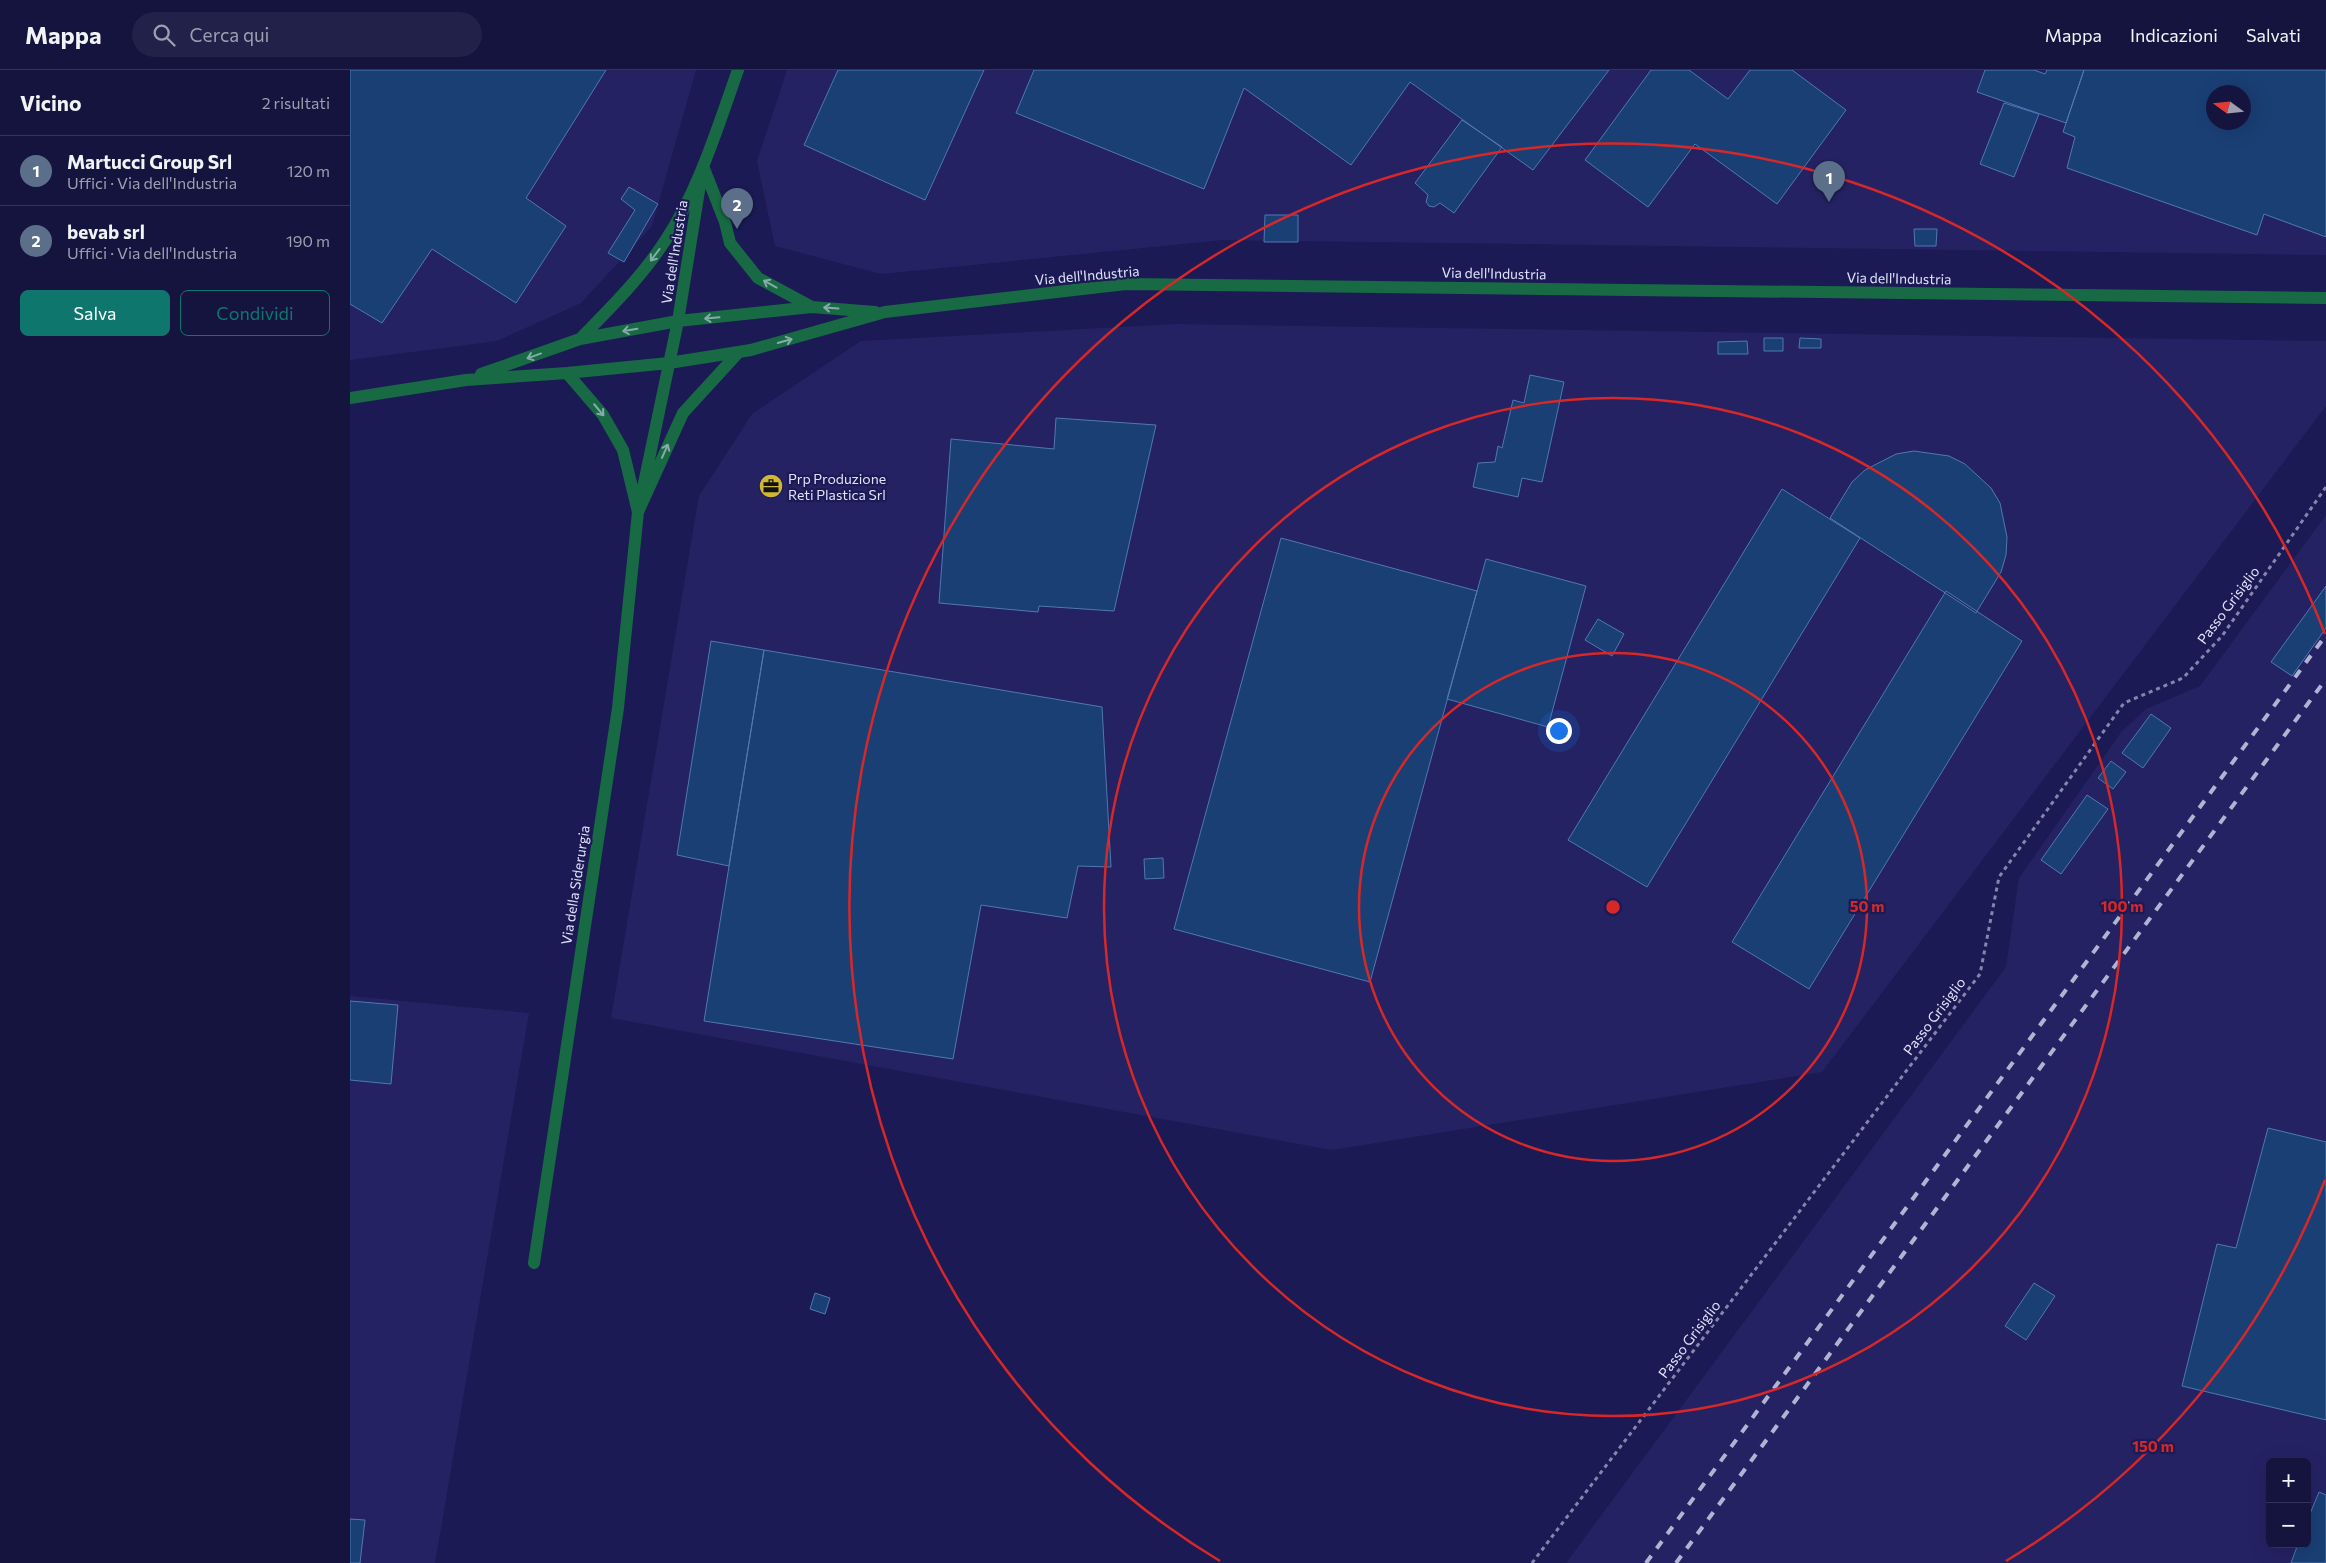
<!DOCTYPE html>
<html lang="it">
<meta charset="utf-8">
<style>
:root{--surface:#15143f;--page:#22214a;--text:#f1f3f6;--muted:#9d9eb0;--line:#343359;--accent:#0f766e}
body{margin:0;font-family:Commissioner,sans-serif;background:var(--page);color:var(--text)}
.controls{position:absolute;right:15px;bottom:15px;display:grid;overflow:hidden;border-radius:8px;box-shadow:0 5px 20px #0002}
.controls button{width:45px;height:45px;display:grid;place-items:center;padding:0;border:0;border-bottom:1px solid var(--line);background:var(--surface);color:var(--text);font:25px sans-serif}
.compass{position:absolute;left:1856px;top:15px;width:45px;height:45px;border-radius:50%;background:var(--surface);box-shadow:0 5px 20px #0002;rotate:285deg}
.you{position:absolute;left:1208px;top:660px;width:18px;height:18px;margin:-12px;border:4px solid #fff;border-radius:50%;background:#1a73e8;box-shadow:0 0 0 8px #1a73e833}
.badge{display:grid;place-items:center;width:32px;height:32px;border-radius:50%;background:var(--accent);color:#fff;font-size:16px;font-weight:700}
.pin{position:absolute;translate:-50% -41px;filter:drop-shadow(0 1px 2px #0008)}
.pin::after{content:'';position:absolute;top:26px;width:18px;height:15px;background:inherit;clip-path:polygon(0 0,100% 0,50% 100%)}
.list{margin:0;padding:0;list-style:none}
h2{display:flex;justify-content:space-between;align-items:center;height:65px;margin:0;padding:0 20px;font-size:21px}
h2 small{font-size:16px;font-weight:400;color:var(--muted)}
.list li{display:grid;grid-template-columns:32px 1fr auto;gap:15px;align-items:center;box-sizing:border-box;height:70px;padding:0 20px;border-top:1px solid var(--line)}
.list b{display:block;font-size:19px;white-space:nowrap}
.list p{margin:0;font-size:16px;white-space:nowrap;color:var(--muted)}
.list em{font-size:16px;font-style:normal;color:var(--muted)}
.actions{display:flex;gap:10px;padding:15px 20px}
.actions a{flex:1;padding:11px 0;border:1px solid var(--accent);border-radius:8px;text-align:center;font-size:18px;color:var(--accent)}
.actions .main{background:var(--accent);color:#fff}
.icon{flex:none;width:28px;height:28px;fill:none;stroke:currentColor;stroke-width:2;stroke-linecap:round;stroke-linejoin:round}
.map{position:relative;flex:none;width:1976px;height:1493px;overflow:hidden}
header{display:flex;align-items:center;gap:30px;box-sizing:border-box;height:70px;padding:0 25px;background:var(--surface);border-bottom:1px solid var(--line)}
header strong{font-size:24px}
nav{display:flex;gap:28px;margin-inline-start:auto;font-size:18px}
.search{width:350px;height:45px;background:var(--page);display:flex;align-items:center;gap:12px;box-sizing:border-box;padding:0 18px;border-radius:28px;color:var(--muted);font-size:19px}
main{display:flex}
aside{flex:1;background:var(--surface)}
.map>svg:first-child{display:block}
</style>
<header>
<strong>Mappa</strong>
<div class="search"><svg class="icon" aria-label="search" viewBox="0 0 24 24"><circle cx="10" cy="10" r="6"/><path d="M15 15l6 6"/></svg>Cerca qui</div>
<nav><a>Mappa</a><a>Indicazioni</a><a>Salvati</a></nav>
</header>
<main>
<aside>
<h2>Vicino<small>2 risultati</small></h2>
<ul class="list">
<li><span class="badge" style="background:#5c6f8a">1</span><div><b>Martucci Group Srl</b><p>Uffici · Via dell'Industria</p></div><em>120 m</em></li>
<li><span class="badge" style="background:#5c6f8a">2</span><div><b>bevab srl</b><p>Uffici · Via dell'Industria</p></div><em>190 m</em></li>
</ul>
<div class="actions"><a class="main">Salva</a><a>Condividi</a></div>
</aside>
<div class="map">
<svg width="1976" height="1493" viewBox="0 0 1976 1493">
<rect width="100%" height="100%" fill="#1c1a54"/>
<path fill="#242262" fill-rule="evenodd" d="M0 0H346L302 156 231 233 147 271 0 290Z
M437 0H1976V185L873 170 531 204 425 176 407 91ZM1864 22H1894V52H1864Z
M826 254 1976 271V336L1472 1002 982 1080 261 948 349 426 402 344 511 271Z
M1976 445V1493H1216L1656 897 1669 808 1772 661 1796 639 1850 616ZM1920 1392H1957V1474H1920Z
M0 926 179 943 85 1493H0Z"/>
<path fill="#1a3f75" stroke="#5178b3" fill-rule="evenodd" d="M0 0H256L176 128 216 156 166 233 82 179 32 253 0 234Z
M488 0H634L575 130 454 75Z
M684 0H1259L1183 100 1060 12 1001 95 894 18 854 119 666 43Z
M1301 0H1339L1378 29 1400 0H1442L1496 40 1427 134 1345 74 1298 137 1235 90Z
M1635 0H1684L1695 4 1697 0H1734L1716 53 1627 22Z
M1734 0H1976V167L1914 144 1907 165 1717 98 1725 67 1713 62ZM1864 22H1894V52H1864Z
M1654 33 1689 44 1664 107 1630 94Z
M1112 50 1152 77 1104 143 1090 133 1084 137 1079 136 1076 132 1078 125 1065 113Z
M279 117 308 134 274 192 258 183 285 140 271 129Z
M915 145H948V172H914Z
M1564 159H1587L1586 176H1565Z
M1414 268H1433V281H1414Z
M1450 268 1471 269V278H1449Z
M1397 271 1398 284H1368V272Z
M1180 305 1214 312 1192 412 1172 408 1168 427 1123 417 1128 393 1145 392 1148 376 1152 378 1163 330 1174 333Z
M706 348 806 355 764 541 689 536 688 542 589 533 601 369 704 379Z
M1564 381 1599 386 1615 394 1641 418 1650 433 1657 467 1656 485 1651 502 1626 543 1480 448 1502 412 1515 400 1546 384Z
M1432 419 1510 468 1297 817 1218 770Z
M931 468 1127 521 1020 912 824 859Z
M1136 489 1236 516 1198 657 1097 629Z
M1976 516V558L1942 606 1921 592Z
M1596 521 1672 571 1459 919 1382 872Z
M1248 549 1274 564 1262 586 1235 570Z
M361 571 414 580 379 796 327 785Z
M414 580 752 637 761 797 728 796 717 848 631 835 603 989 354 951Z
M1801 644 1821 658 1793 698 1772 683Z
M1761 691 1776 702 1763 719 1748 708Z
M1737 725 1758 739 1711 804 1691 790Z
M813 788 814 808 795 809 794 789Z
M0 931 48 935 41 1014 0 1010Z
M1918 1058 1976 1072V1350L1832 1316 1867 1174 1886 1178Z
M1684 1213 1705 1226 1676 1270 1655 1256Z
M465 1223 480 1228 475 1244 460 1239Z
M1969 1422 1976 1425V1493H1941L1948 1474H1957V1451Z
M0 1449 15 1450 10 1493H0Z"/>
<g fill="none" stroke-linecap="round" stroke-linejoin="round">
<path stroke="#8586ad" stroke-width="3" stroke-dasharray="4 4" stroke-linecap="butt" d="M1182 1493 1630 904 1649 807 1774 633 1833 608 1872 566 1976 417"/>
<path stroke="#186a44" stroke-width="12" d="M353 96 375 152 380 173 408 208 462 237
M230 269C260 238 291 208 315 171 348 122 368 56 388 0
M217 303 253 345 273 380 288 442
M131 304 230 269 328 251 462 237 525 242
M0 328 116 310 217 303 319 293 401 280 535 242 776 214 1976 228
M293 418 328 251 353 96
M184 1193 268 638 288 442 333 343 388 283"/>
<path stroke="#b1b3d2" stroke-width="4" stroke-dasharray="9 9" stroke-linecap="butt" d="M1296 1493 1976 565
M1326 1493 1976 609"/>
</g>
<defs><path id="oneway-shaft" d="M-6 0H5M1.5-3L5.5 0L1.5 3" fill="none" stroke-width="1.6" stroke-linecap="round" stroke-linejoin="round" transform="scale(1.25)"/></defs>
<g stroke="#85aca8">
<use href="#oneway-shaft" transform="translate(305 185) rotate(127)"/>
<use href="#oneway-shaft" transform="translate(420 214) rotate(-151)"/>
<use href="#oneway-shaft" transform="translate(481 238) rotate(-176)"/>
<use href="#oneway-shaft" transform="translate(362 248) rotate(175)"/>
<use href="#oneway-shaft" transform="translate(280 260) rotate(170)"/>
<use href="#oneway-shaft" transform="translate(435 271) rotate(-16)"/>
<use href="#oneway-shaft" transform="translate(184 286) rotate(160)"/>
<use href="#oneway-shaft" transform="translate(249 340) rotate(50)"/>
<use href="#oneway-shaft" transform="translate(315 381) rotate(-66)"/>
</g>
<g fill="none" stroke="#d62828" stroke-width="2.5">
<circle cx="1263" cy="837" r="254"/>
<circle cx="1263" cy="837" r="509"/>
<path d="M1975 1110A763 763 0 0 1 1656 1491M870 1491A763 763 0 1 1 1975 564"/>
</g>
<defs>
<g id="office-disc" transform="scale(1.25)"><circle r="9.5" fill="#d0b836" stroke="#1c1a54"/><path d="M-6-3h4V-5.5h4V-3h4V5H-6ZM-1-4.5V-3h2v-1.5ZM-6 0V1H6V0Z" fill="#111"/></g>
</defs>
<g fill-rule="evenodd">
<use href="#office-disc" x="421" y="416"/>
</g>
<g text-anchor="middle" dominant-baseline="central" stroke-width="4.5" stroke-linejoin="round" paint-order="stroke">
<g font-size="14" fill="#dfe2f9" stroke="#1c1a54">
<text transform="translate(324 182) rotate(-81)">Via dell'Industria</text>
<text transform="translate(1144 203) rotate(1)">Via dell'Industria</text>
<text transform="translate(737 205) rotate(-5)">Via dell'Industria</text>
<text transform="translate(1549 208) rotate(1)">Via dell'Industria</text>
<text transform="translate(1878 535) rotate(-53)">Passo Grisiglio</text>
<text transform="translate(225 815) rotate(-81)">Via della Siderurgia</text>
<text transform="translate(1584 946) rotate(-53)">Passo Grisiglio</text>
<text transform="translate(1339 1269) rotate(-53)">Passo Grisiglio</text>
</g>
<g font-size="14" fill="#dfe2f9" stroke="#1c1a54" text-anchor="start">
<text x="438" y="408">Prp Produzione<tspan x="438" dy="16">Reti Plastica Srl</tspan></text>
</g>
</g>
<circle cx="1263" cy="837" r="8" fill="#d62828" stroke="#1c1a54" stroke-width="2.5"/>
<g font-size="15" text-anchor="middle" font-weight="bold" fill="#d62828" stroke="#1c1a54" stroke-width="4.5" stroke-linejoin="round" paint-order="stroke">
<text x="1517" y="842">50 m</text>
<text x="1772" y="842">100 m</text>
<text x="1803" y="1382">150 m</text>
</g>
</svg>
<div class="controls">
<button>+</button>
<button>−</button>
</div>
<svg class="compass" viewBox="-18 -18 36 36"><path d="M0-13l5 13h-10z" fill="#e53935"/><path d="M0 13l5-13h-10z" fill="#9d9eb0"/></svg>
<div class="you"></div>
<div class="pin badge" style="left:1479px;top:132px;background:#5c6f8a">1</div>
<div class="pin badge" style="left:387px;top:159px;background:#5c6f8a">2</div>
</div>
</main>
